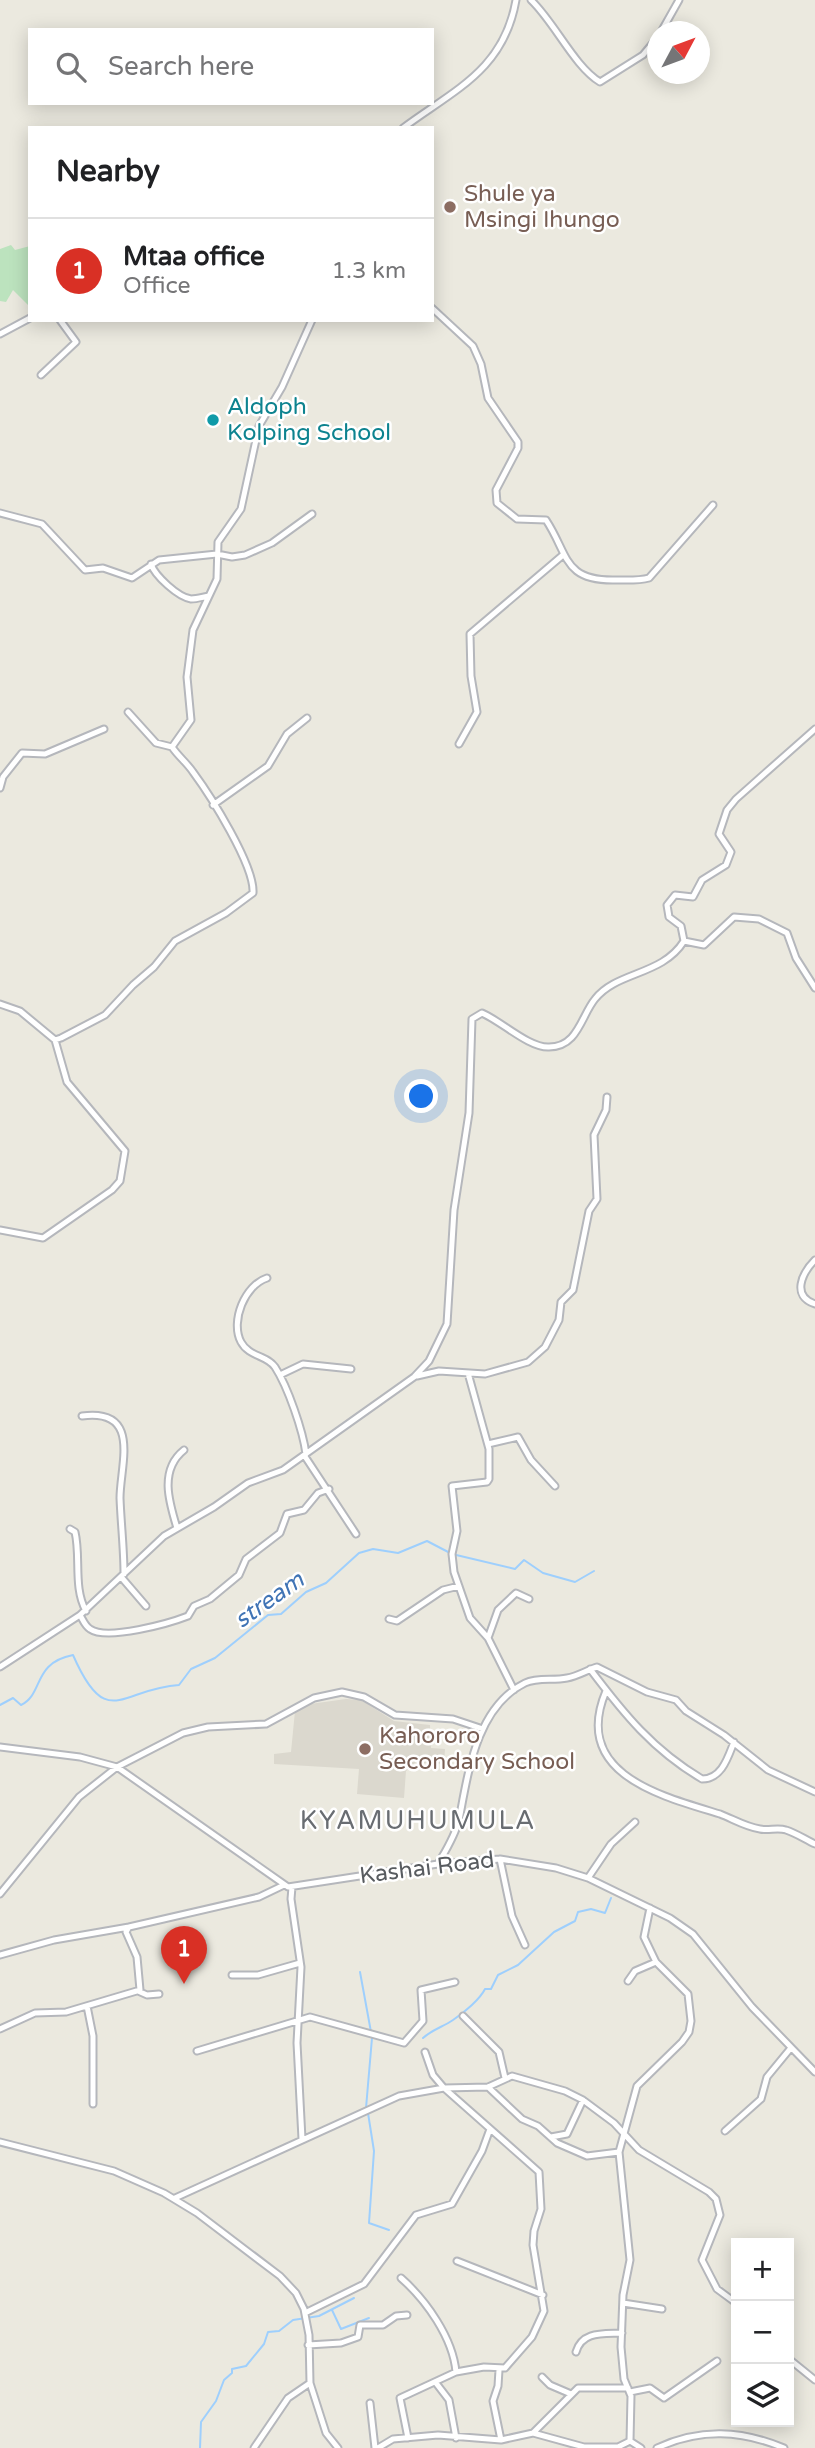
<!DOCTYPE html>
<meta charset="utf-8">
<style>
:root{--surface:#fff;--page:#f2f2f2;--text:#202124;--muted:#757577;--line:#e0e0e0;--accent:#d93025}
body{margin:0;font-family:"Varela Round",sans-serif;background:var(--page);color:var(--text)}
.controls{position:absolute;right:21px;bottom:21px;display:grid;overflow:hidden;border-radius:0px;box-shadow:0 4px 18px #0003}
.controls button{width:63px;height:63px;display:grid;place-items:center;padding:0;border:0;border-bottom:2px solid var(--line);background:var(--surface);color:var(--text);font:35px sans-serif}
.compass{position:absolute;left:647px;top:21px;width:63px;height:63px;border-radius:50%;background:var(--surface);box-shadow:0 4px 18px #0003;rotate:49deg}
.you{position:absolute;left:422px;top:1097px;width:24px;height:24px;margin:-18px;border:5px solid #fff;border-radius:50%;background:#1a73e8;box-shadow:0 0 0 10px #1a73e833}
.badge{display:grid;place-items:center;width:46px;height:46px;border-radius:50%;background:var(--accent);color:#fff;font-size:23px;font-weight:700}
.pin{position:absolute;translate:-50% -58px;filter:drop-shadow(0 2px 4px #0008)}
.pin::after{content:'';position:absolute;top:37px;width:24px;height:21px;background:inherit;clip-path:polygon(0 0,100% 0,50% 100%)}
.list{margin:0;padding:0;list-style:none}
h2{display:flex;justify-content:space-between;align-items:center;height:91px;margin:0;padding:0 28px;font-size:30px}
h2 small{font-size:23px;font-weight:400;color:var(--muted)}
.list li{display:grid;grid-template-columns:46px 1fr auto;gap:21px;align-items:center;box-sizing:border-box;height:105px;padding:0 28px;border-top:2px solid var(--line)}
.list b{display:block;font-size:26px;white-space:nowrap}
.list p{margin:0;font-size:23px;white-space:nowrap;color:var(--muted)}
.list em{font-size:23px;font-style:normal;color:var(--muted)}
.icon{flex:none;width:38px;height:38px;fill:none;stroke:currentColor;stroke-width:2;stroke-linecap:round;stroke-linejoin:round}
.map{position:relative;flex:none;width:815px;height:2448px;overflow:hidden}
.search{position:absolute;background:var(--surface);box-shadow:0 4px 18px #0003;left:28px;top:28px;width:406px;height:77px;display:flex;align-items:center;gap:18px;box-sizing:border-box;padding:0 24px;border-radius:0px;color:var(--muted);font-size:26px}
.panel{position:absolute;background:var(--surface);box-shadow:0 4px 18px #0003;left:28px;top:126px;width:406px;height:196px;border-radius:0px}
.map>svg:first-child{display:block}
</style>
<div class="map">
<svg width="815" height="2448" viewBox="0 0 815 2448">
<rect width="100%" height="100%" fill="#ebe9df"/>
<path fill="#dbd8ce" d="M346 1699 361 1700 394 1721 430 1725 431 1748 445 1749 444 1764 416 1762 406 1771 404 1798 357 1794 359 1769 274 1764V1754L291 1752 295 1711 310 1704Z"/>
<path fill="#bce3be" d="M11 245 15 250 30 246V307L13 290 6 302 0 301V249Z"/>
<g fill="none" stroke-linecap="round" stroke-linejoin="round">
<path stroke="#9ecffd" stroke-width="2" d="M0 1705 13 1698 21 1705C44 1694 32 1663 73 1655 107 1733 122 1688 179 1685L191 1669 215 1658 268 1615 281 1614 306 1592 326 1583 359 1553 373 1549 398 1553 427 1541 452 1554 515 1569 524 1560 543 1573 575 1582 594 1571
M360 1972 371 2032
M423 2038C433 2029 443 2027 453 2020 465 2012 480 1999 485 1989H491L498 1975 518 1965 554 1932 575 1921 578 1912 591 1909 605 1913 611 1898
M366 2108 372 2038
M368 2113 374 2151 369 2223 389 2230
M332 2310 341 2329 369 2318
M200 2448 201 2422 216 2401 224 2380 232 2373V2369L246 2366 264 2344 268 2332 279 2331 293 2320 319 2316 354 2298"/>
<g stroke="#b5b7bc" stroke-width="9">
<path id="minor" d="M531 0C555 23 574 66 600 82L643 55 658 37
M661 32 679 0
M403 128C454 90 504 70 516 0
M432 308 473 346 481 364 488 398 518 442V448L496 490 497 503 517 519 546 520C569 555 563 581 615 580 626 580 638 581 649 578L713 505
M0 334 30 318
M41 375 76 342 60 320
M0 513 42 524 85 570 103 568 132 578 159 560 217 554 232 557 245 555 272 543 312 514
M151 564C155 576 178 597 191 599 197 599 203 597 209 596
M128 712 156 743 172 747
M459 744 477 712 471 676 470 634 563 555
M0 788 3 777 22 753 45 754 104 729
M213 805 268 766 287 734 307 718
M684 941 704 945 734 917 759 919 787 933 796 958 815 988
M0 1004 20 1011 55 1040 61 1038 105 1015 133 985 154 967 175 941 226 913 253 893C255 866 210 795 193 772 187 763 178 756 172 747L191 720 187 677 193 630 217 579 218 542 241 509 259 426 282 387 312 320
M0 1230 43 1238 112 1190 120 1181 125 1151 67 1082 55 1040
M815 1260C802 1273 791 1296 815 1304
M267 1278C245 1285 230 1321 241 1342 249 1357 267 1355 275 1367 288 1387 303 1431 306 1454
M468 1373 489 1449V1479L487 1482 452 1486 457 1531 452 1554 454 1572 470 1618 488 1638 514 1690
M280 1375 303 1364 351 1369
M417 1376 439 1371 485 1374 528 1362 545 1347 559 1320 561 1302 573 1290 589 1211 597 1199 594 1135 606 1110 607 1097
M82 1416C142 1408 120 1465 120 1498 121 1524 124 1549 124 1574
M488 1444 518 1437 531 1460 555 1486
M304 1455 356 1534
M177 1528C169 1502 159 1470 184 1450
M70 1529 75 1532C81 1557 73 1588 86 1611
M122 1578 146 1606
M80 1615C83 1620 85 1626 90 1629 107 1641 170 1623 188 1616L194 1606 210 1599 239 1575 246 1559 280 1533 287 1514 304 1510 318 1493 329 1489
M389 1619 397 1621 443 1590 459 1586
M488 1638 498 1610 516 1593 529 1599
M0 1667 80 1615 164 1536 214 1507 248 1483 283 1470 414 1377 429 1361 447 1324 454 1210 469 1113 472 1019 482 1013C501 1021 529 1048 549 1047 578 1047 581 1016 595 999 617 971 662 976 684 941L681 926 669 917 667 905 675 895 693 897 702 880 726 865 731 852 719 834 727 810 736 799 815 729
M590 1669C624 1714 653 1750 702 1779 722 1779 728 1757 734 1742
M606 1691C571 1774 661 1796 720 1814 733 1819 746 1827 760 1829 769 1831 777 1827 786 1830 796 1833 806 1840 815 1844
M0 1747 80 1757 117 1767 288 1887 438 1864 500 1859 556 1868 588 1878 670 1918 693 1934 752 2007 815 2072
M500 1859 512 1916 525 1945
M438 1864C446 1850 455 1836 459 1820 468 1774 476 1707 525 1683 538 1677 553 1681 567 1678 578 1676 587 1670 597 1667L647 1692 676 1700 686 1711 724 1735 768 1770 815 1792
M588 1878 611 1844 635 1822
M292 1887 291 1899 301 1967 297 2043 302 2139
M0 1894 79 1797 117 1767 183 1733 208 1727 266 1724 314 1698 342 1692 364 1697 395 1715 453 1719 483 1729
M0 1955 54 1940 129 1927
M232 1975H258L300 1963
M628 1981 635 1971 656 1962
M138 1991 147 1995 159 1994
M87 2006 93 2036V2104
M463 2016 499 2052 505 2078
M0 2029 35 2013 66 2012 140 1990 137 1957 126 1932 129 1927 259 1897 284 1885
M197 2051 310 2017 404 2043 423 2021 421 1990 455 1982
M488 2087 522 2119 538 2126 557 2143 587 2156 619 2152
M725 2131 761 2099 767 2077 790 2049
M551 2137 567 2134 583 2100
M0 2142 114 2171 164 2193 197 2213 280 2276 296 2293 304 2309 309 2335 310 2383 326 2433 338 2448
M175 2198 399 2096 444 2088 488 2087 512 2076 565 2091 583 2100 614 2123 639 2150 709 2192 716 2199 720 2215 702 2260 717 2289 736 2303
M457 2261 543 2295
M401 2278C426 2300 453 2338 456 2372
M623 2303 662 2309
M305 2313 364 2284 416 2215 452 2204 482 2151 490 2129
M308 2345 341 2343 358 2337 360 2325H383L396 2316 407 2315
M576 2352C582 2331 603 2334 622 2333
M789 2359 815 2380
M499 2370 498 2386 493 2401 501 2440
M542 2377 550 2385 571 2394
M436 2383 449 2400 456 2438
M630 2392 650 2388 664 2398 717 2361
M370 2403 375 2448
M533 2433 578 2388H628
M408 2438 400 2398 456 2372 484 2367 505 2368 532 2337 544 2311 533 2245 534 2231 541 2209 539 2172 444 2088 433 2075 425 2052
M630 2441 631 2396 624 2379 621 2347 623 2295 630 2260 619 2152 637 2086 682 2042 689 2032 691 2021 688 1994 656 1962 644 1937 650 1908
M254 2448 288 2398 310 2383
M378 2448 393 2439 438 2435 501 2440 533 2433 584 2447H618L630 2441 641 2448
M657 2448C700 2428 741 2430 784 2448"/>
</g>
<use href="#minor" stroke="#fff" stroke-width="5"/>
</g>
<g fill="#8d6e63" stroke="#fff" stroke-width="2.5">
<circle cx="450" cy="207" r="7"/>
<circle cx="365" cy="1749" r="7"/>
</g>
<circle fill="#0f9aa8" stroke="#fff" stroke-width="2.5" cx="213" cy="420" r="7"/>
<g text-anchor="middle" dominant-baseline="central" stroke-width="5" stroke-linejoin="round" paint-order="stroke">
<g font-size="23" fill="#785e54" stroke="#fff" text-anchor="start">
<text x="464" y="194">Shule ya<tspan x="464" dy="26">Msingi Ihungo</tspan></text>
<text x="379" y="1736">Kahororo<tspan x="379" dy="26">Secondary School</tspan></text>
</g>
<g font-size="23" fill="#0d838f" stroke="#fff" text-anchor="start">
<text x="227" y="407">Aldoph<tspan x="227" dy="26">Kolping School</tspan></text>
</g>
<g font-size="23" fill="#585c60" stroke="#fff">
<text transform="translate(427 1868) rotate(-7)">Kashai Road</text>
</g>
<g font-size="24" font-style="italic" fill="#4074b5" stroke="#fff">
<text transform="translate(269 1600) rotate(-35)">stream</text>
</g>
<g font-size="26" letter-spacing="2" fill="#696d72" stroke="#fff">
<text x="418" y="1820">KYAMUHUMULA</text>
</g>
</g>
</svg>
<div class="controls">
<button>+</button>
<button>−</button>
<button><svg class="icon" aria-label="layers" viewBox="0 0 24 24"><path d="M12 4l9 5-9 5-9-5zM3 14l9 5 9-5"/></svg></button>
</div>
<svg class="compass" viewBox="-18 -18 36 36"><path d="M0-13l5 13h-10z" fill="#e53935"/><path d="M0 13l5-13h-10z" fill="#757577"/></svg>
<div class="you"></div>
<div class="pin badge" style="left:184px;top:1984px">1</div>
<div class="search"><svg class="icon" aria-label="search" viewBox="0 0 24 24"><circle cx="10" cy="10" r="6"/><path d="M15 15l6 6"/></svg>Search here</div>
<section class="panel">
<h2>Nearby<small></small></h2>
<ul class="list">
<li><span class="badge">1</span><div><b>Mtaa office</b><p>Office</p></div><em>1.3 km</em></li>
</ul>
</section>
</div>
